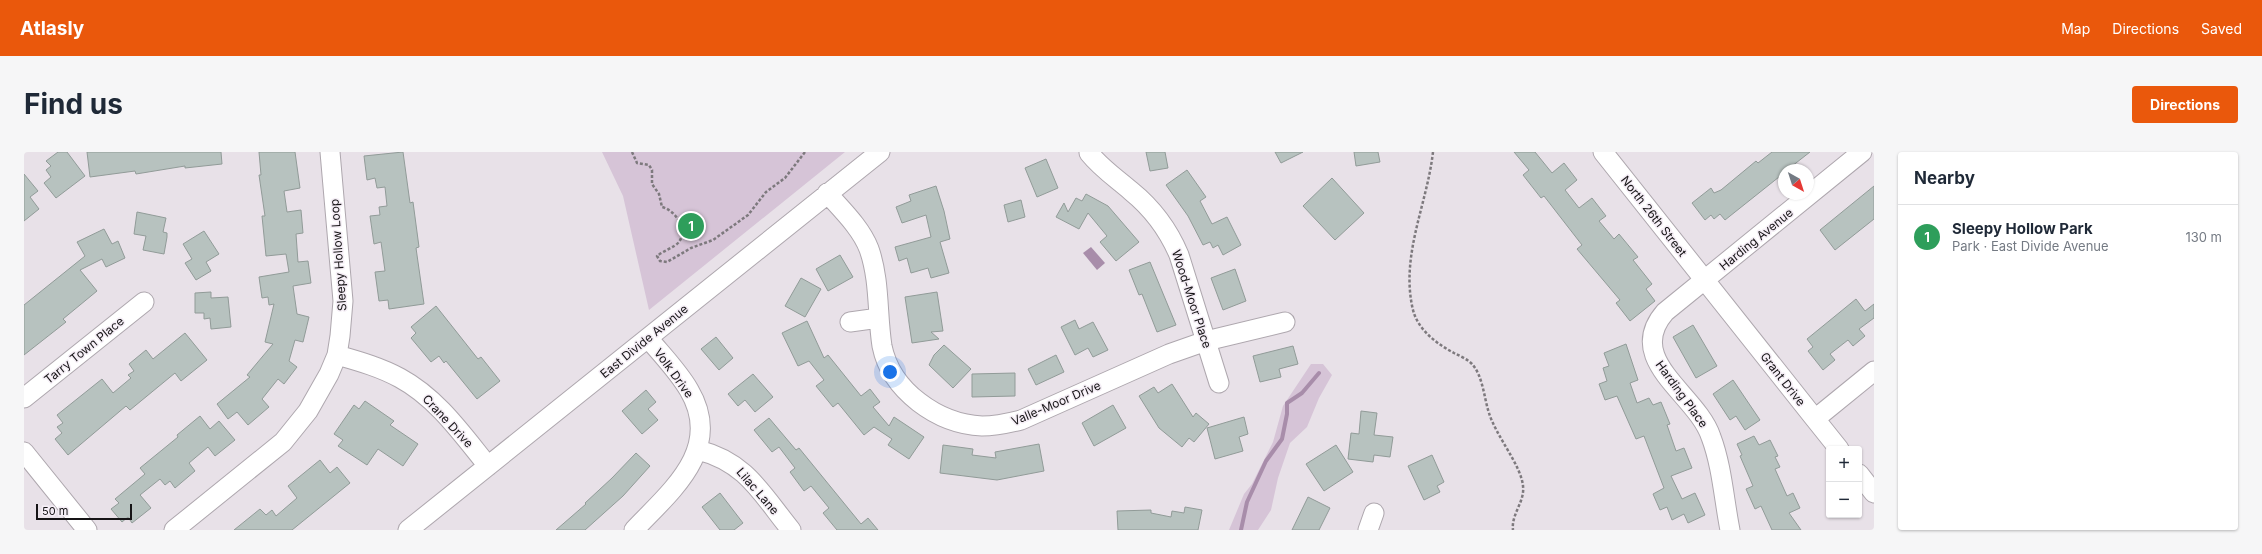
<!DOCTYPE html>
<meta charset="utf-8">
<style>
:root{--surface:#fff;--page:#f6f6f7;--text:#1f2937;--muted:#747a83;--line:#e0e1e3;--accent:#ea580c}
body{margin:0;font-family:Inter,sans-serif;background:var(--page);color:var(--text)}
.controls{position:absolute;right:12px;bottom:12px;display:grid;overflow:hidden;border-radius:4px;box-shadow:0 1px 3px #0004}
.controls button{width:36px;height:36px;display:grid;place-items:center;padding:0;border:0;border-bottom:1px solid var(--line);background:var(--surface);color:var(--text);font:20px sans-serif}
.compass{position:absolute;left:1754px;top:12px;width:36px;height:36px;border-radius:50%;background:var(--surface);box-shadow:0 1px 3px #0004;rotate:141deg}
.scale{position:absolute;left:12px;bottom:10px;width:96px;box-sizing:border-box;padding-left:4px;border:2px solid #161416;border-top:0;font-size:11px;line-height:14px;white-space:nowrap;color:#161416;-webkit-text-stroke:3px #f5eef6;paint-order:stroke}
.you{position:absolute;left:866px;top:220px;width:14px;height:14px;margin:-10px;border:3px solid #fff;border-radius:50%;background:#1a73e8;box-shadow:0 0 0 6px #1a73e833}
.badge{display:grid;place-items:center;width:26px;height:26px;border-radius:50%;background:var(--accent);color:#fff;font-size:13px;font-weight:700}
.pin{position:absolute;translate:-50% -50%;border:2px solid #fff;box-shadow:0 1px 4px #0006}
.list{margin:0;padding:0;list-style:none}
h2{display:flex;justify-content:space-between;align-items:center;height:52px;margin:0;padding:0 16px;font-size:17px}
h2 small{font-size:13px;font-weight:400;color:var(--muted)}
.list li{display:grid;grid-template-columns:26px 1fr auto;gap:12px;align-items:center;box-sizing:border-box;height:64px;padding:0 16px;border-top:1px solid var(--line)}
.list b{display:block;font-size:15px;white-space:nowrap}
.list p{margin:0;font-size:13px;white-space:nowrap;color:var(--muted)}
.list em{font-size:13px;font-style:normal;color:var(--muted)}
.map{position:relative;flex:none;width:1850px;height:378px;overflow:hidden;border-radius:4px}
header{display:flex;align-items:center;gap:24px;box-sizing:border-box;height:56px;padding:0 20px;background:var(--accent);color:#fff}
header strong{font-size:19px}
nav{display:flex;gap:22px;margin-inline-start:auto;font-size:14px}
.intro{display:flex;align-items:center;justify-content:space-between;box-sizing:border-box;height:96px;padding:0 24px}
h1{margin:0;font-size:28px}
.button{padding:10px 18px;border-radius:4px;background:var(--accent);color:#fff;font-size:14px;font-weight:700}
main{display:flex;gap:24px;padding:0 24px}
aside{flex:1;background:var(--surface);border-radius:4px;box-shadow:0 1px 3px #0004}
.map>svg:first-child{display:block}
</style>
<header>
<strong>Atlasly</strong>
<nav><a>Map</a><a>Directions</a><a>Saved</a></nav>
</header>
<div class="intro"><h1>Find us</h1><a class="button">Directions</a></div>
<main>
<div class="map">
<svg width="1850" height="378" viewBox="0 0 1850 378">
<rect width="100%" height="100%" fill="#e8e1e8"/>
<path fill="#d6c4d7" d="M578 0H821L625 158 599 44Z
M1287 212H1299L1308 223 1295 246 1283 275 1266 291 1254 326 1247 358 1234 378H1205L1220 342 1228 332 1249 290 1259 254Z"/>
<path fill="#a88daa" d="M1067 95 1081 111 1073 118 1059 101Z"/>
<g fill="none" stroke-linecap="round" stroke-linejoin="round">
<path stroke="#a88daa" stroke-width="4" d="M1217 378 1223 350 1242 309 1258 287 1263 262V251L1278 241 1295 221"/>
</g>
<path fill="#b7c2bf" stroke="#919b98" d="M34 0H43L61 24 32 46 20 31 27 25 22 18 27 14 22 9Z
M63 0H197L198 12 161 16V14L112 22 111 19 66 25Z
M235 0H271L276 36 260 39 263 60 277 58 279 81 272 82 274 110 284 109 287 131 269 134 273 162 285 165 279 190 271 188 265 209 273 215 260 232 254 227 238 247 245 255 224 273 213 260 204 267 193 252 226 225 223 223 249 192 241 190 250 152 245 153 244 145 238 146 235 125 265 120 262 102 242 104 238 64H241L235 23H237Z
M379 0 386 51 389 50 395 95 392 96 400 152 365 157 364 148 355 149 351 120 361 119 357 90 350 92 346 64 356 63 355 55 363 54 361 35 353 36 351 26 343 28 340 4Z
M1122 0H1141L1144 16 1126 19Z
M1251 0H1279L1257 11Z
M1330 0H1354L1356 10 1332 14Z
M1490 0H1511L1528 21 1540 11 1553 28 1541 38 1555 56 1568 46 1582 64 1575 69 1590 87 1595 82 1614 105 1609 108 1628 132 1622 137 1631 149 1606 169 1592 151 1596 148 1553 97 1558 93 1520 44 1517 46 1499 23 1505 18Z
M1748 0H1786L1763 18H1760V21L1701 68 1696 62 1690 67 1687 63 1681 68 1668 51 1687 36 1690 41 1697 38 1732 9 1734 11Z
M1022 7 1034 36 1013 45 1001 16Z
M1163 18 1182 45 1176 49 1188 72 1203 65 1217 93 1199 103 1194 93 1189 96 1186 90 1179 93 1164 64 1142 33Z
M0 22 14 39 6 45 15 57 0 69Z
M1308 26 1340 61 1311 88 1279 54Z
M912 34 920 59 926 87 916 90 925 121 907 126 904 116 887 121 883 106 875 109 871 95 907 85 902 63 878 71 872 55 887 49 885 43Z
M1850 34V67L1811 98 1796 78Z
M1062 42 1084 54 1115 90 1092 109 1076 90 1083 84 1064 61 1055 77 1032 65 1040 51 1044 60 1052 46 1058 49Z
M997 48 1001 65 984 70 980 53Z
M113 60 142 66 139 80 143 81V85L140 102 119 98 122 84 110 82Z
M80 77 88 92 94 89 101 106 82 115 78 107 56 118 73 139 39 167 42 170 0 203V153L61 104 53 90Z
M180 79 195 102 182 110 187 119 172 128 161 111 168 107 159 92Z
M816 103 829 125 804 139 792 117Z
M1126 110 1152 173 1133 180 1118 142 1115 143 1105 118Z
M1211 117 1222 149 1199 158 1187 126Z
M777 126 797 137 781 165 761 154Z
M187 140V146L204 145 207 175 187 177 186 166 180 167V161H171V141Z
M913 140 919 179 907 180 915 187 888 191 881 145Z
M1832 147 1841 159 1850 152V166L1835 177 1841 184 1829 194 1824 188 1806 202 1811 208 1799 218 1784 199 1789 195 1783 187Z
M412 154 454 207 457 205 476 229 453 247 422 209 420 211 415 204 407 210 387 186 392 181 387 175Z
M1051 168 1055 177 1069 170 1084 198 1069 205 1064 196 1051 203 1037 175Z
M783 169 800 206 804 203 837 244 846 237 856 250 849 255 865 274 870 265 900 285 885 307 864 293 868 287 850 275 840 283 814 251 809 255 792 234 800 228 785 209 774 214 758 181Z
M1669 173 1693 214 1672 226 1649 185Z
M161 181 183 208 157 229 151 221 106 258 102 254 44 303 31 287 38 281 33 275 39 271 33 263 78 227 89 241 107 226 104 223 110 219 105 212 122 198 129 207Z
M692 185 709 206 695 218 677 197Z
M1602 192 1614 228 1606 231 1613 251 1625 246 1629 253 1637 250 1646 272 1643 273 1652 299 1660 296 1668 316 1647 324 1658 347 1671 341 1681 363 1664 371 1660 362 1648 368 1643 355 1636 358 1629 342 1640 336 1620 284 1612 287 1593 244 1581 248 1575 232 1583 229 1579 216 1585 214 1580 201Z
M920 193 947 217 929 236 905 213 910 203Z
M1269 194 1274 212 1255 217 1257 225 1236 230 1229 204Z
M1032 203 1040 220 1012 233 1004 217Z
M991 221V244L948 245V222Z
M729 222 749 245 731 260 721 248 714 254 704 242Z
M1709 228 1736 268 1721 278 1712 264 1706 268 1689 242Z
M1148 232 1169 265 1172 261 1185 272 1170 290 1165 286 1158 295 1135 276 1115 244 1130 235 1134 241Z
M622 238 632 250 624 257 634 268 618 282 598 259Z
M341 249 370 269 366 273 394 292 379 314 354 297 343 313 314 294 319 288 310 282 330 253 335 257Z
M1089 253 1102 276 1070 294 1058 271Z
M1337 259 1353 261 1350 283 1369 285 1366 305 1350 303 1349 310 1324 307 1327 281 1335 282Z
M176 264 186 277 195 269 211 288 191 304 184 295 165 311 171 319 151 336 146 329 141 333 136 327 116 343 127 356 108 371 104 365 98 370 87 357 95 351 91 347 121 322 116 316 154 285 153 283Z
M1220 265 1224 282 1215 285 1219 299 1191 307 1183 276Z
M745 266 772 298 775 296 837 372 844 366 854 378H813L799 361 805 356 787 334 780 339 766 320 771 316 755 295 748 300 730 278Z
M1730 284 1735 293 1746 288 1754 304 1751 305 1756 315 1751 317 1763 344 1769 341 1776 356 1765 361 1777 378H1748L1737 354 1731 357 1722 337 1729 334 1716 304 1718 303 1713 292Z
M1015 292 1020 319 973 328 916 321 919 293 949 297 948 303 972 306 971 300Z
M1312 293 1329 320 1300 339 1282 312Z
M612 301 626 314 599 344 561 378H532L562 352 561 351 588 326Z
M1408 303 1420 330 1413 334 1416 340 1400 348 1384 314Z
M296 308 306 321 313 315 326 331 268 378H210L236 357 242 363 248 358 252 364 273 346 264 334Z
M696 341 719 371 710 378H696L678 355Z
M1284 345 1306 356 1295 378H1268Z
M1161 355 1178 358 1174 378H1094L1093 359 1127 358V361L1147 365 1148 359 1160 361Z"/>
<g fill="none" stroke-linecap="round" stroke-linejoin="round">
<g stroke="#aea7ae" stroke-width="21">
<path id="minor" d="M1579 0 1791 267 1850 219
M1065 1C1078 17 1092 26 1107 39 1128 56 1144 77 1155 103L1195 231
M803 41C818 58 837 76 845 97 856 128 853 162 858 194 867 239 914 272 958 274 972 274 985 271 997 268L1145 202 1182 189 1261 170
M826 170 855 166
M313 203C334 209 356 215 376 226 413 246 438 282 464 314
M0 246 120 150
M1791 267 1815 297
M674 298C722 310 737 341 767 378
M0 300 63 378
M1835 322 1850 341
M150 378 259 290 284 259 305 222 313 203 316 184 319 149 306 0
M384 378 856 0
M610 378C647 339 700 297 665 238 654 219 638 203 624 186
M1344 378 1350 361
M1706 378C1700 348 1698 314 1687 285 1673 242 1599 208 1641 160L1838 0"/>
</g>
<path stroke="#7d797d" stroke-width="2.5" stroke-dasharray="3 2" stroke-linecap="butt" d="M608 0 613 11 625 13 628 18V32L635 42 638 55C651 58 664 77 655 90 651 95 639 99 633 104L636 109 643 110 667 96 689 88 724 63 742 40 761 26 781 0
M1409 0C1403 53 1376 104 1389 158 1394 178 1413 192 1430 201 1436 204 1443 207 1448 212 1459 224 1460 246 1465 261 1472 284 1497 313 1499 334 1501 350 1487 362 1489 378"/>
<use href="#minor" stroke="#fff" stroke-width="19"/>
</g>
<g text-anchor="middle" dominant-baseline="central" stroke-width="3" stroke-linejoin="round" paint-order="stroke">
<g font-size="12" fill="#161416" stroke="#f5eef6">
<text transform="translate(1630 64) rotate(52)">North 26th Street</text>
<text transform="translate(1732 87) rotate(-39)">Harding Avenue</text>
<text transform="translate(314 103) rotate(-94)">Sleepy Hollow Loop</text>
<text transform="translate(1168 147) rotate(72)">Wood-Moor Place</text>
<text transform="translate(620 189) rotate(-39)">East Divide Avenue</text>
<text transform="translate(60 198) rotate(-39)">Tarry Town Place</text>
<text transform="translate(650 221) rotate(54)">Volk Drive</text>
<text transform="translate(1759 227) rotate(52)">Grant Drive</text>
<text transform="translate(1658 242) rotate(54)">Harding Place</text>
<text transform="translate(1032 251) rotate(-23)">Valle-Moor Drive</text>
<text transform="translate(424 269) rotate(47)">Crane Drive</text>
<text transform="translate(734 339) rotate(49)">Lilac Lane</text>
</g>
</g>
</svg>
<div class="controls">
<button>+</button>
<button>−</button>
</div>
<svg class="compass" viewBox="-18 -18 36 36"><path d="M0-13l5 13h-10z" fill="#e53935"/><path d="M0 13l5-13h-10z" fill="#747a83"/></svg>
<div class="scale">50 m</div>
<div class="you"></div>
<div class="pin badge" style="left:667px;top:74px;background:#2e9e5b">1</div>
</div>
<aside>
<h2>Nearby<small></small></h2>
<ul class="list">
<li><span class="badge" style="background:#2e9e5b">1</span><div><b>Sleepy Hollow Park</b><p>Park · East Divide Avenue</p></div><em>130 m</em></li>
</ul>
</aside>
</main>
